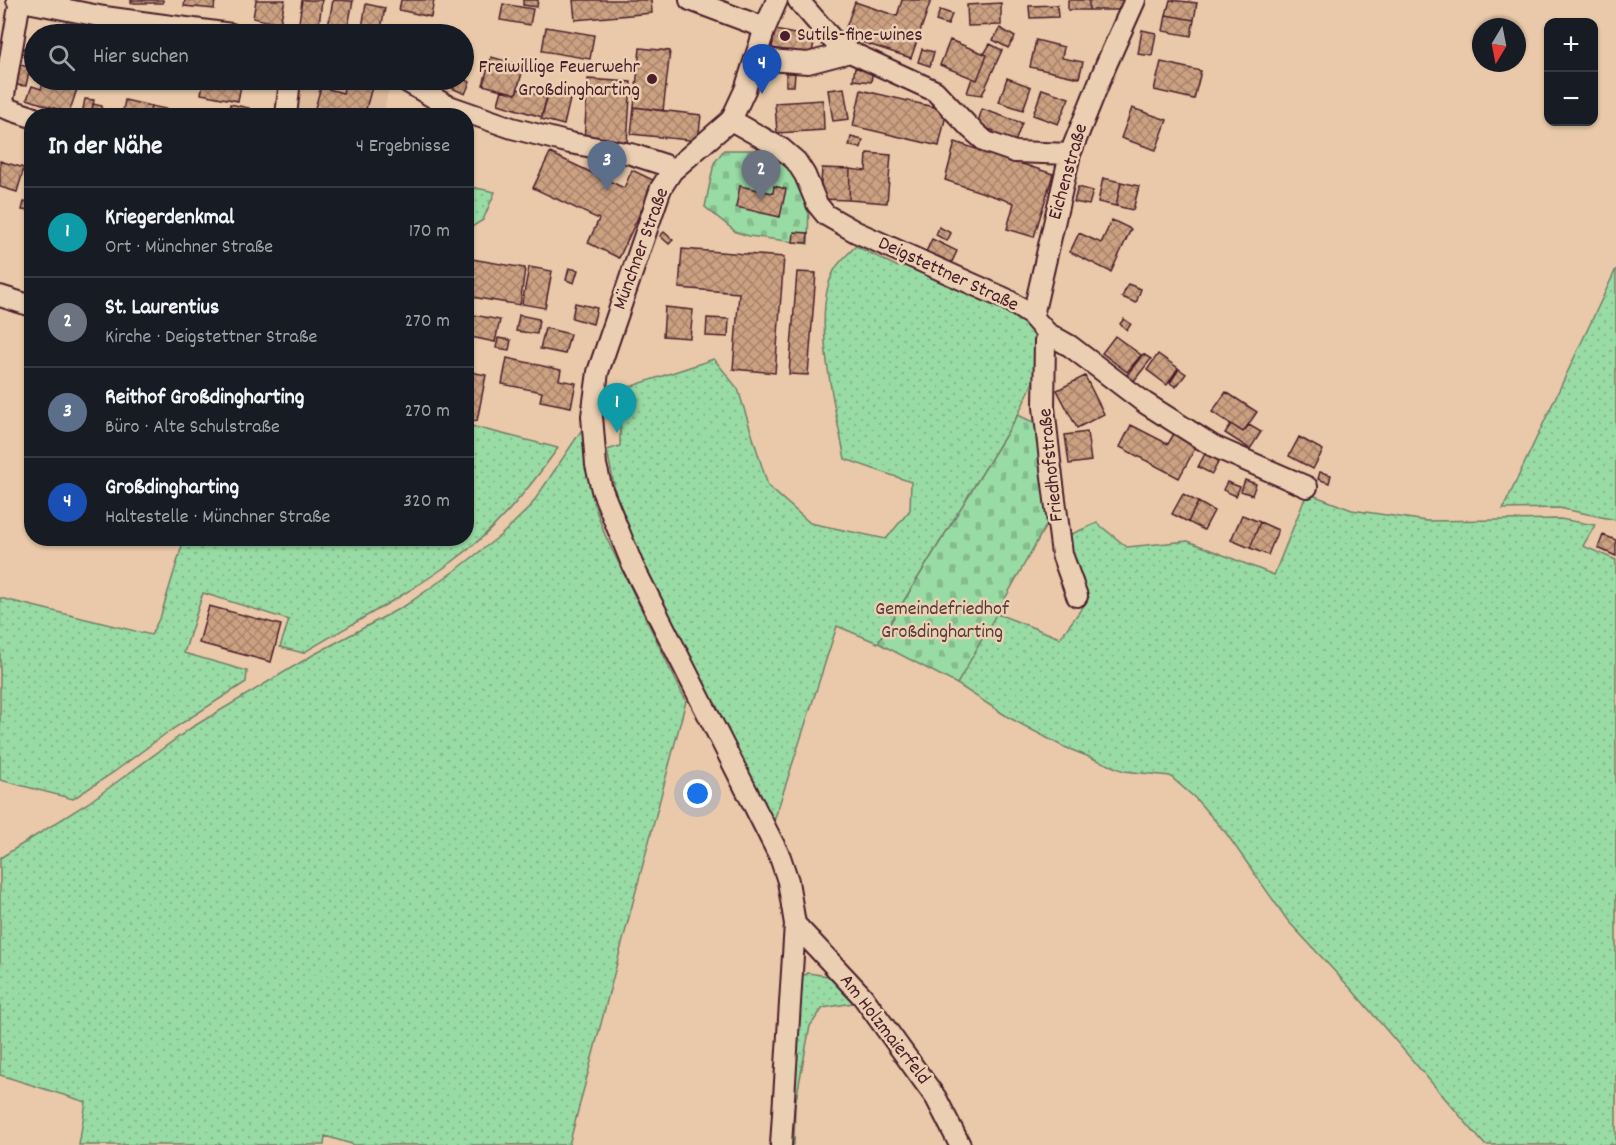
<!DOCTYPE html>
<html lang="de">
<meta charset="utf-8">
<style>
:root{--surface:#171b24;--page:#242831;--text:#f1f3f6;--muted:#9ea1a6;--line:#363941;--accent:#ea580c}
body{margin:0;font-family:Dekko,sans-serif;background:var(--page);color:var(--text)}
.controls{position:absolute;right:18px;top:18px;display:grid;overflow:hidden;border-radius:12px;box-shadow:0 2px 4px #0004}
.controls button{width:54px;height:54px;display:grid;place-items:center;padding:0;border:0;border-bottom:2px solid var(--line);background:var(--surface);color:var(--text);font:30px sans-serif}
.compass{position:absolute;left:1472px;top:18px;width:54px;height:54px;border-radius:50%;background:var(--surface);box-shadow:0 2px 4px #0004;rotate:190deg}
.you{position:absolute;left:698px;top:794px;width:21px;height:21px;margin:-15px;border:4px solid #fff;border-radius:50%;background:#1a73e8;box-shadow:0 0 0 9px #1a73e833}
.badge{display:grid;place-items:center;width:39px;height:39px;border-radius:50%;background:var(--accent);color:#fff;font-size:20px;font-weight:700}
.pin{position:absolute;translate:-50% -50px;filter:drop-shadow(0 2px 3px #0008)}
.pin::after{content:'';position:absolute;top:32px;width:21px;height:18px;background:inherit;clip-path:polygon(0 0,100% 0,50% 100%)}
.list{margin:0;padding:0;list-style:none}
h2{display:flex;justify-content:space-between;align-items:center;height:78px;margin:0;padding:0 24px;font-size:26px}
h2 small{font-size:20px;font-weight:400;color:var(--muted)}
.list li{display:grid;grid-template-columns:39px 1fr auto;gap:18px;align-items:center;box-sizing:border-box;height:90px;padding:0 24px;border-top:2px solid var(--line)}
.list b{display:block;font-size:22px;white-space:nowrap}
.list p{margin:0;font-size:20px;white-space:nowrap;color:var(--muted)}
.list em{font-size:20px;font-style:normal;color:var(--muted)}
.icon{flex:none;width:33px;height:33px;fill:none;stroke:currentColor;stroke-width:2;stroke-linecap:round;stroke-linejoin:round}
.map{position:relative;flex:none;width:1616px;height:1145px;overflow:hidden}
.search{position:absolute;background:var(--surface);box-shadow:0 2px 4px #0004;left:24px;top:24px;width:450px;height:66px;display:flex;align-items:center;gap:15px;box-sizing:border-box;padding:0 21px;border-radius:33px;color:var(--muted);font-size:22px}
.panel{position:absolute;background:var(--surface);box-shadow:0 2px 4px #0004;left:24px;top:108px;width:450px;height:438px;border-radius:24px}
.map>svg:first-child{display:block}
</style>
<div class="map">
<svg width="1616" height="1145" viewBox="0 0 1616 1145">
<defs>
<pattern id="grass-dots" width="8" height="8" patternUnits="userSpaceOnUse" patternTransform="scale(1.5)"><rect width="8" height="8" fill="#99dba5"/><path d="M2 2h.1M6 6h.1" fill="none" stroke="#85bc8e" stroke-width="1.8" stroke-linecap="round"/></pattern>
<pattern id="cemetery-stones" width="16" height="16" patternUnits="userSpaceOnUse" patternTransform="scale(1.5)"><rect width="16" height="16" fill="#99dba5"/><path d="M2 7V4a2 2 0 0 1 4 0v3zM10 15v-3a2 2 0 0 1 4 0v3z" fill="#85bc8e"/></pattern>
<pattern id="building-cross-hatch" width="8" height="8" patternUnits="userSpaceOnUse" patternTransform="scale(1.5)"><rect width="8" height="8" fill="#cba182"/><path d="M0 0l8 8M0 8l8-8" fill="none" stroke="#a7836b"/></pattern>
</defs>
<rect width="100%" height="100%" fill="#e9c9a9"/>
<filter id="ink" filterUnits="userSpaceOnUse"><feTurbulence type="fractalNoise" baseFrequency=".0167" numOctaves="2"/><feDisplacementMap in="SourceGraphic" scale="12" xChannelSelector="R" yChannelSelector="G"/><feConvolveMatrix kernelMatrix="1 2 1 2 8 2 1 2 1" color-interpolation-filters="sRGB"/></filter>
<g filter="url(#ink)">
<path fill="#ddba9b" d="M300 80H366L389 87 383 115 295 116Z"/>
<path fill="url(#grass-dots)" stroke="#727d68" stroke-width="1.5" d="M467 186 495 192 483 220 467 230Z
M856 246 898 267 902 259 1005 306 1034 329 1039 350V369L1018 415 878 643 837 626 774 821 622 526 607 450 620 446V390L714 359 738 389 768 486 810 523 886 539 910 510 911 482 845 459C836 412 808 307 837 266 842 259 850 252 856 246Z
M1616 269V520L1559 508 1503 509Z
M467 425 558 448C528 490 495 531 452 562 405 596 353 623 303 653L280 647 289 620 203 593 184 653 247 671 246 682 168 732 114 772 73 799 0 780V598L151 635 161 615 184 539 466 538Z
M583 428 594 504 605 535 686 701 569 1145H355L325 1136 324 1145H79L86 1102 0 1075V858L88 803 191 728 313 655 406 605 460 567 501 535 530 507Z
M1307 493 1352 510 1427 521 1560 519 1595 525 1583 546 1616 560V1145H1485L1353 991 1288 921 1226 833 1195 798 1170 776 1124 771 1062 746 1008 717 957 684 995 613 1060 638 1085 604 1067 536 1097 523 1127 547 1188 541 1274 575Z
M808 973 828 976 853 1003 823 1008 810 1026 795 1105 794 1145H786L800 977Z"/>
<path fill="url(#cemetery-stones)" stroke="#727d68" stroke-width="1.5" d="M724 150H763L777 154 793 168 809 201 808 244 749 236 736 232 705 207 714 163Z
M1018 415 1039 425 1049 520 957 684 878 643Z"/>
<path fill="url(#building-cross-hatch)" stroke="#4a1f2b" stroke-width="1.5" d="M131 0H163V3H131Z
M185 0H215L214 9 184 6Z
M256 0H285L280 24 253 18Z
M302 0H322L319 25 299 23Z
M333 0 353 1 347 31 328 27Z
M401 0H434L431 17 399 10Z
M523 0H538L537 7 523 5Z
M573 0H651L652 13 575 20Z
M902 0H931L911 58 843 36 855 2 897 16Z
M1068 0H1089V10H1068Z
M1089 0H1123V10H1089Z
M1170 0 1197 3 1194 20 1166 15Z
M1001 3V25L968 26 967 5Z
M366 4 385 8 380 34H361Z
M503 4 533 9 530 25 500 20Z
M1057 5 1058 17 1030 18 1029 6Z
M940 10 952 14 948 25 936 21Z
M1166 15 1194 20 1191 36 1163 31Z
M47 27 72 34H45Z
M404 27 409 34H394Z
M546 27 594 35 590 59 542 51Z
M1000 28 1015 37 1008 48 993 40Z
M775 30 815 38 811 56 772 48Z
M1142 30 1156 33 1152 56 1138 54Z
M950 40 987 55 977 80 940 65Z
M1036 40 1064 47 1062 58 1083 62 1079 78 1030 67Z
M990 44 1002 50 982 95 967 93 972 78 977 80 987 55 984 54Z
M640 48 670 51 663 111 634 107Z
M922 49 934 52 930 66 918 62Z
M491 57 524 66 516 94 483 85Z
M1161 62 1201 71 1194 99 1154 90Z
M20 65 30 67 26 86 16 85Z
M855 68 873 70 871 82 853 80Z
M786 72 795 73 794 86H786Z
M1007 78 1031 87 1023 110 999 102Z
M464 79 470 82 465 94 452 88 455 80Z
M588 79 631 82 627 144 584 141Z
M44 80 77 89 69 113 27 99 32 86 41 89Z
M204 80H242L238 101 201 94Z
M346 80 372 87 364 116 313 115 321 87 343 93Z
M438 80H455L451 87Z
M844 88 849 119 833 121 828 90Z
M518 89 547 98 542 117 498 104 502 90 516 94Z
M549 89 571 95 564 125 541 119Z
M1042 89 1069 98 1058 124 1033 115Z
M861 90 947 110 939 146 853 126Z
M85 99 94 100 91 116 82 114Z
M125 100 151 106 149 116H122Z
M823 100 824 130 777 133 775 103Z
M93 104 102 106 100 116H91Z
M230 104 249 108 247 116 228 114Z
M151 106 180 112 179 116H149Z
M634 107 701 115 698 141 631 134Z
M1132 108 1167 120 1156 150 1121 138Z
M982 109 1022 123 1013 148 991 140 994 131 977 125Z
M851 137 863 140 861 148 849 146Z
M955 142 1053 174 1034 237 1007 229 1014 203 945 180Z
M550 153 624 188 632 170 655 181 619 258 588 243 599 219 533 188Z
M867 153 891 155 887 203 849 200 850 169 866 171Z
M0 161 24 168 17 192 0 187Z
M822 168 850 169 849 200 820 199Z
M1103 178 1121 182 1116 206 1098 202Z
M1121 182 1139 186 1133 210 1116 206Z
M740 186 773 193 774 186 786 189 780 217 736 207Z
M1078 187 1093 191 1089 205 1074 202Z
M24 202 32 203V211L22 210Z
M1112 220 1131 229 1111 272 1070 252 1079 233 1101 243Z
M939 227 951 233 947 241 936 235Z
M664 232 673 240 669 244 660 236Z
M794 232 808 233 807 243 793 242Z
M932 239 957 251 949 268 924 256Z
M682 249 784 257 775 373 733 369 739 293 679 288Z
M466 258 525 268 520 305 466 296Z
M529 267 552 271 545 308 522 304Z
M569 268 578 270 574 283 566 280Z
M797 272 816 273 808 375 789 374Z
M1128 284 1141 289 1136 303 1122 297Z
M575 303 597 308 593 324 572 318Z
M665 307 693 310 690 338 663 336Z
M469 314 500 320 495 342 466 336Z
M519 315 539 319 537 334 516 331Z
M707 318 729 319 728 337 706 336Z
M1124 319 1131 324 1127 330 1120 324Z
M545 328 570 334 565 354 540 349Z
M1115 336 1141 355 1127 372 1102 353Z
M498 338 511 340 509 350 496 348Z
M1143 354 1151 359 1134 381 1127 375Z
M1158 354 1178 368 1167 385 1147 370Z
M507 358 561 370 559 380 576 383 571 407 540 401 542 392 502 384Z
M1179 369 1186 374 1176 387 1170 383Z
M466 371 486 375 477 421 466 419Z
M1085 376 1104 414 1077 428 1057 390Z
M1226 392 1257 412 1243 432 1212 412Z
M1231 424 1243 432 1249 425 1261 432 1250 449 1225 433Z
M1131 425 1168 444 1175 432 1198 443 1179 478 1120 447Z
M1087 432 1091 461 1069 464 1065 435Z
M1299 437 1323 450 1313 469 1289 456Z
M1207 450 1221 457 1212 474 1198 467Z
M1320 472 1331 475 1329 483 1318 479Z
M1245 480 1256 484 1252 495 1241 491Z
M1227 482 1240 487 1236 496 1223 490Z
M1183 494 1198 502 1188 522 1172 514Z
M1198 502 1214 511 1204 530 1188 522Z
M1242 515 1260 522 1250 548 1231 540Z
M1260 522 1278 530 1268 555 1250 548Z
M1603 535 1616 540V556L1598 548Z
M209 606 281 625 271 662 199 643Z"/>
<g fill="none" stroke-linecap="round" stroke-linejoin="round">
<g stroke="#4a1f2b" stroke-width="24">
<path id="minor" d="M17 0 104 17 231 34
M20 0 2 107 32 117
M690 0 765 28
M777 0 765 28 745 90 731 120 672 171 661 188 598 372 592 416 596 465 602 490 633 566 780 857 788 881 795 924 781 1145
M798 0 832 39 850 52 935 91 969 127 986 142 1015 152 1070 154
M756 59 808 63 850 52
M404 80 446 105 512 128 570 143 631 154 665 165 672 171
M286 116 290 80
M731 120 782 149 796 161 805 175 817 204 826 215 856 232 1006 299 1031 315 1047 333 1070 346 1145 403 1213 446 1307 487
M0 296 32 306
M1031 315 1034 311 1070 154 1106 65 1135 0
M1047 333 1045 341 1044 407 1050 461 1062 554 1077 596
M795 924 863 997 936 1098 960 1145"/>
</g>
<use href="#minor" stroke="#ebcfb2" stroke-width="20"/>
</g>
</g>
<g fill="#4a1f2b" stroke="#ebcfb2" stroke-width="2">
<circle cx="785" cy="36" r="6"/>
<circle cx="652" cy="79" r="6"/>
</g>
<g text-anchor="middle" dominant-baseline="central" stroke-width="5" stroke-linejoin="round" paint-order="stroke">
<g font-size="20" fill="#4a1f2b" stroke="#ebcfb2" text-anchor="start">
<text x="797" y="36">Sutils-fine-wines</text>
<text x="640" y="68" text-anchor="end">Freiwillige Feuerwehr<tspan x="640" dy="23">Großdingharting</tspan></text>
</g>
<g font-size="20" fill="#4a1f2b" stroke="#ebcfb2">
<text transform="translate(1069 172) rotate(-74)">Eichenstraße</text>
<text transform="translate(642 249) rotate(-70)">Münchner Straße</text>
<text transform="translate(948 275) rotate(25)">Deigstettner Straße</text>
<text transform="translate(1052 465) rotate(-96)">Friedhofstraße</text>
<text transform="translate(884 1030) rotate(52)">Am Holzmaierfeld</text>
</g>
<g font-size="20" fill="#563b3d" stroke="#ebcfb2">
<text x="942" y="610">Gemeindefriedhof<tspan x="942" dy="23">Großdingharting</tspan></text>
</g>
</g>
</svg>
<div class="controls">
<button>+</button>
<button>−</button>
</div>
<svg class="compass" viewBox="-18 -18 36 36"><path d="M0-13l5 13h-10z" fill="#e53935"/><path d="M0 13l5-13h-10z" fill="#9ea1a6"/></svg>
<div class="you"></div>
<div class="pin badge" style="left:617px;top:433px;background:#0f9aa8">1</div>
<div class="pin badge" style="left:761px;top:200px;background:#6b7280">2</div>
<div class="pin badge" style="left:607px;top:191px;background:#5c6f8a">3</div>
<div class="pin badge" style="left:762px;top:94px;background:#1a4fb4">4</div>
<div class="search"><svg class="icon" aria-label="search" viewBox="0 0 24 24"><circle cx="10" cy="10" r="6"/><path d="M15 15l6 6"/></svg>Hier suchen</div>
<section class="panel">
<h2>In der Nähe<small>4 Ergebnisse</small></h2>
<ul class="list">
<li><span class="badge" style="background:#0f9aa8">1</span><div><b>Kriegerdenkmal</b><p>Ort · Münchner Straße</p></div><em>170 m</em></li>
<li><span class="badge" style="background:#6b7280">2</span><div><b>St. Laurentius</b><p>Kirche · Deigstettner Straße</p></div><em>270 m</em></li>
<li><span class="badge" style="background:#5c6f8a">3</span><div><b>Reithof Großdingharting</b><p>Büro · Alte Schulstraße</p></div><em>270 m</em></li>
<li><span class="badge" style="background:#1a4fb4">4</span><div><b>Großdingharting</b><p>Haltestelle · Münchner Straße</p></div><em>320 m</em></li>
</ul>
</section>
</div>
